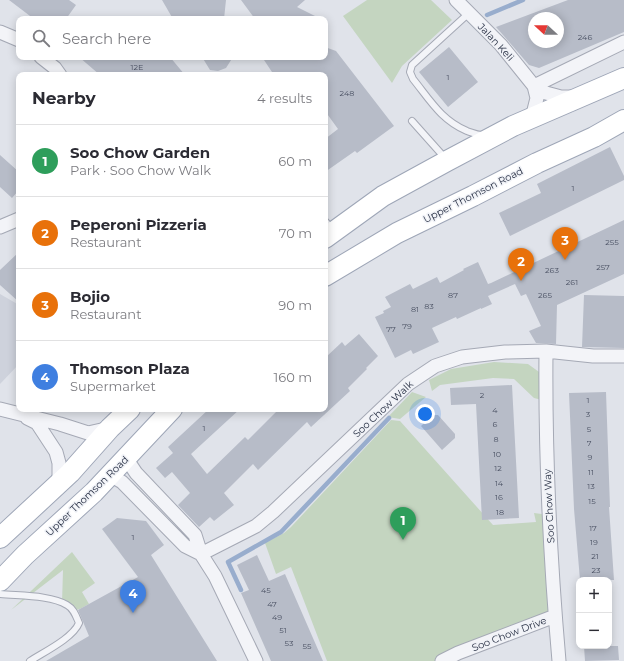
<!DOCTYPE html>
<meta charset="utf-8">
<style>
:root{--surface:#fff;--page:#f2f2f3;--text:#2b2b33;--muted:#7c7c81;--line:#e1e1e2;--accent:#d93b46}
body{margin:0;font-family:Montserrat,sans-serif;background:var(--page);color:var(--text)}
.controls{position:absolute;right:12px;bottom:12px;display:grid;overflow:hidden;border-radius:8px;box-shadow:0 2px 10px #0003}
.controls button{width:36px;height:36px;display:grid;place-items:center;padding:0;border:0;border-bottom:1px solid var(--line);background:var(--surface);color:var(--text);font:20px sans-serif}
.compass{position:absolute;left:528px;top:12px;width:36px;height:36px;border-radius:50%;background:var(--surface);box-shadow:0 2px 10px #0003;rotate:291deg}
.you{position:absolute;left:425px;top:414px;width:14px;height:14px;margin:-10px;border:3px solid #fff;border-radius:50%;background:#1a73e8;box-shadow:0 0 0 6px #1a73e833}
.badge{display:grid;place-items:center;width:26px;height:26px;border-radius:50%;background:var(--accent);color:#fff;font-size:13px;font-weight:700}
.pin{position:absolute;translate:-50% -33px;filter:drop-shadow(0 1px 2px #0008)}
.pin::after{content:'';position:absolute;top:21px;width:14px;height:12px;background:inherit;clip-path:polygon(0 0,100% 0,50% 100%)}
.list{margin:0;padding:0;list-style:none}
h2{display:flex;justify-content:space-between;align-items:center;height:52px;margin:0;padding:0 16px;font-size:17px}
h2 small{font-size:13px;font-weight:400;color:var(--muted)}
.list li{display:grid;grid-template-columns:26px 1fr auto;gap:12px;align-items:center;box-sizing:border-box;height:72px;padding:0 16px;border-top:1px solid var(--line)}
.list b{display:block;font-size:15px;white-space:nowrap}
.list p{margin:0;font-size:13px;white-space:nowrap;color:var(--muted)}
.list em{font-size:13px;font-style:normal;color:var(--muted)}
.icon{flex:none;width:22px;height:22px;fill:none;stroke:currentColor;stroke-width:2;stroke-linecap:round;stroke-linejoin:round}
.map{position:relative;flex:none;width:624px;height:661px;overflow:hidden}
.search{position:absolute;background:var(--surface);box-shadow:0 2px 10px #0003;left:16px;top:16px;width:312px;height:44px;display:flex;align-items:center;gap:10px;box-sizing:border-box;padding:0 14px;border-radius:8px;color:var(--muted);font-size:15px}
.panel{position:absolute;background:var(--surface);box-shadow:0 2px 10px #0003;left:16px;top:72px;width:312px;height:340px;border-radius:8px}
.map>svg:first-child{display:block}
</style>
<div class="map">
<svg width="624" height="661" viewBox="0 0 624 661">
<rect width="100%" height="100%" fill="#e0e3ea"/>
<path fill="#ced2dc" d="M0 294 19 305V364L0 384Z"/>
<path fill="#c4d5c0" d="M367 0H431L452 20 402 66 392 83 343 16Z
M494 362 528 364 546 377V401L534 398 514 379 493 378 440 385 432 391 429 380 451 369Z
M412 392 426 397 400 419 388 417Z
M391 420 400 421 493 525 536 522 534 513 549 515 555 615 457 651 435 661H327L291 567 276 574 265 543 284 533 291 527Z
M72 552 95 583 82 592 89 604C75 612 75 612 62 603L63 570 11 610Z"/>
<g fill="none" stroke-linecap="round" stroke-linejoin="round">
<path stroke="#98adcd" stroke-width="4.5" d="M487 15 523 0
M241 590 228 562 281 532 389 418"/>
</g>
<path fill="#b7bcc8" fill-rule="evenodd" d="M9 0H69L76 5 66 19H34Z
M162 0H226L224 19H173Z
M241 0H305L297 7 321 19H255Z
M568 0H624V32L539 68 529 65 496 27ZM534 18H558V42H534Z
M325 47 336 51 394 126 357 153 355 151 325 172V139L338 129 325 111V75H274L262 57H325Z
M449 47 478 82 448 107 419 72Z
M79 57H170L185 75H100Z
M202 57H233L226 68 218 71 210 70Z
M610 147 624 176V180L510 236 499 213 541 193 537 184Z
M0 155 19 172V190L12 198 0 187Z
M624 220V274L557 305 556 344 536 343 529 331 541 326 526 294 521 296 515 284 488 296 492 304 481 309V308L457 319 456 317 432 328 439 342 413 354 411 350 395 358 375 317 384 313 383 311 391 307 385 297 410 284 413 289 437 277 440 283 464 270 463 269 478 262 488 284 491 283Z
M19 252V302L0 285V270Z
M584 295 624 296V348L582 347Z
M359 334 378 356 366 368 367 369 348 388 350 391 311 427 307 422 258 470 253 464 224 493 234 505 214 521 210 517 199 527 178 505 190 493 172 472 165 478 156 468 173 453 168 447 209 409H240L191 454 207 474 245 437 248 440 279 409H325V358L342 342 345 346Z
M512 385 519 518 482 520 476 404 451 405 450 388Z
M606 392 610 507H609L614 580H580L574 509 569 393Z
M433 415H438L455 434V438L442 450 421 426Z
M117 518 146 521 164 545 151 555 217 661H46L89 636 78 610 138 577 102 529Z
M257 555 269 581 285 574 323 661H271L241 593 249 590 237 565Z
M584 646H618L619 660 585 661Z"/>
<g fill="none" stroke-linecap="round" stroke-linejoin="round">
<g stroke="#a5a9b5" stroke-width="8">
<path id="lane" d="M469 13 412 65 410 72 413 79C430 100 441 120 467 131 473 133 476 135 482 135
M412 121 445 158
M325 221 333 230
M0 594C19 596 51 595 67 605 74 609 76 616 79 623 73 638 44 652 30 661"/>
</g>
<g stroke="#a5a9b5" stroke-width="15">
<path id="street" d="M456 0 501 45 534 86 546 93 561 97H573
M0 32 19 40
M41 57 55 68 60 75
M534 86 624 42
M532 118 537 98 534 86
M0 227 19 219
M546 351C545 455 550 558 559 661
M0 409 60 424 88 433 110 428
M27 418 37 423 56 452 59 463V483
M126 458 136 473 195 535 201 554 215 576 256 661
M110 475 122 482 185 546 201 554
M201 554 256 526 273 512 408 384 435 366 462 357 505 352 546 351 593 356H624
M442 661 458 653 555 616"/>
</g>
<g stroke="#9ea6b7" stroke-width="22">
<path id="primary" d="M325 238 383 196 447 161 513 126 624 78
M325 276 397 233 473 196 537 163 594 137 624 120
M0 538 70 473 110 428 130 409
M0 581 25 555 94 492 172 409"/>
</g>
<use href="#lane" stroke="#f3f4f8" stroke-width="6"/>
<use href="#street" stroke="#f3f4f8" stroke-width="13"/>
<use href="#primary" stroke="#fff" stroke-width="20"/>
</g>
<g text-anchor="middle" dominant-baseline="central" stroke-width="3" stroke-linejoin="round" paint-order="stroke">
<g font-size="8" fill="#4b5264">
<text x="585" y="37">246</text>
<text x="137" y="67">12E</text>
<text x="448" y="77">1</text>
<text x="347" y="93">248</text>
<text x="573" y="188">1</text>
<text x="612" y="242">255</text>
<text x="603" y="267">257</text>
<text x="552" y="270">263</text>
<text x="572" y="282">261</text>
<text x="453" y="295">87</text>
<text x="545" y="295">265</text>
<text x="429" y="306">83</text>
<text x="415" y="309">81</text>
<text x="407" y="326">79</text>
<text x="391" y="329">77</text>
<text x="482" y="395">2</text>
<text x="588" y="400">1</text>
<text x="495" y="410">4</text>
<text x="588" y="414">3</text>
<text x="495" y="424">6</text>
<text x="204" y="428">1</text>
<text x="589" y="429">5</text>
<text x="496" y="439">8</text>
<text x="589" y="443">7</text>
<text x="497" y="454">10</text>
<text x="590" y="457">9</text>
<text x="498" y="468">12</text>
<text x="591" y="472">11</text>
<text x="499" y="483">14</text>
<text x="591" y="486">13</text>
<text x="499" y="497">16</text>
<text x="592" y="501">15</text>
<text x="500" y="512">18</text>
<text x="593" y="528">17</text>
<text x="133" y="537">1</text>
<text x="594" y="542">19</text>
<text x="595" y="556">21</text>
<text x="596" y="570">23</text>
<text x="266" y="590">45</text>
<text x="272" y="604">47</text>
<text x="277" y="617">49</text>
<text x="283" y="630">51</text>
<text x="289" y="643">53</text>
<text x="307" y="646">55</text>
</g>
<g font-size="10" fill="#272f43" stroke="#f0f2f7">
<text transform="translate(496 42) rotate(47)">Jalan Keli</text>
<text transform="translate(473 195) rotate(-27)">Upper Thomson Road</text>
<text transform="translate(383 409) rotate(-43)">Soo Chow Walk</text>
<text transform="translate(87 496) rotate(-44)">Upper Thomson Road</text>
<text transform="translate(549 506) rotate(-93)">Soo Chow Way</text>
<text transform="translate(509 634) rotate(-21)">Soo Chow Drive</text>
</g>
</g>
</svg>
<div class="controls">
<button>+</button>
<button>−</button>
</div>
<svg class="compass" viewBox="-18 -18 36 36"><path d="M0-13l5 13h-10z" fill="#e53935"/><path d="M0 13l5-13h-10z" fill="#7c7c81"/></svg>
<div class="you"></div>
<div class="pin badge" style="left:403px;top:540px;background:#2e9e5b">1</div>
<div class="pin badge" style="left:521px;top:281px;background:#e8710a">2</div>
<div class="pin badge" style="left:565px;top:260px;background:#e8710a">3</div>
<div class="pin badge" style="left:133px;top:613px;background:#3f7fe0">4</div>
<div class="search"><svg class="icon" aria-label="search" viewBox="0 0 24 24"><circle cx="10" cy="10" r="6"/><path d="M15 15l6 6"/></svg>Search here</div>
<section class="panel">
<h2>Nearby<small>4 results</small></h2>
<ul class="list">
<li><span class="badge" style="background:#2e9e5b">1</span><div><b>Soo Chow Garden</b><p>Park · Soo Chow Walk</p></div><em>60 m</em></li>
<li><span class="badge" style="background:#e8710a">2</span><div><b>Peperoni Pizzeria</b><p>Restaurant</p></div><em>70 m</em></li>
<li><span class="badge" style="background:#e8710a">3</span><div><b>Bojio</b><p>Restaurant</p></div><em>90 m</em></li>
<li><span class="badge" style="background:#3f7fe0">4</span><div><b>Thomson Plaza</b><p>Supermarket</p></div><em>160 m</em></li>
</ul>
</section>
</div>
